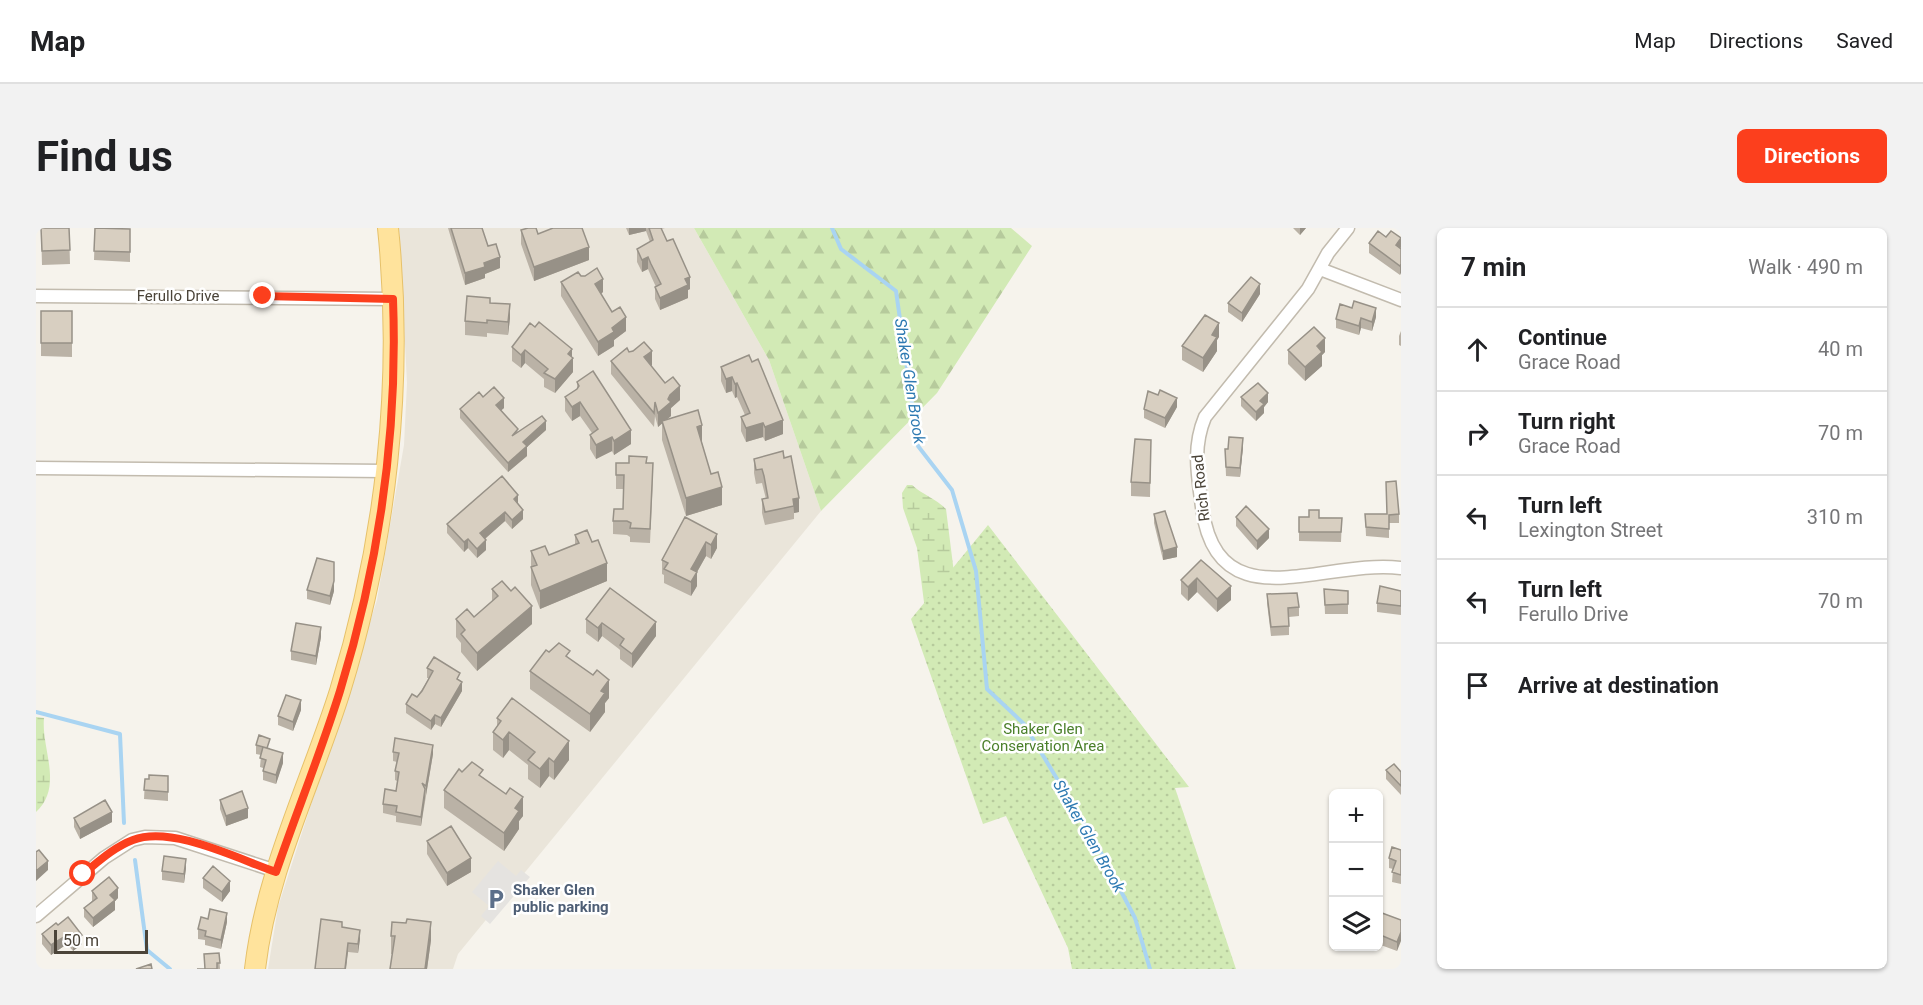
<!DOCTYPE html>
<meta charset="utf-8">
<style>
:root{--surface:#fff;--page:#f2f2f2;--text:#202124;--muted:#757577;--line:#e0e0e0;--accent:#fc3f1d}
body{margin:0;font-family:Roboto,sans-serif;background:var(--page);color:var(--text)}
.controls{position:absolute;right:18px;bottom:18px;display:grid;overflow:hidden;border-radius:9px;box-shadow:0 2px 4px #0004}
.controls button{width:54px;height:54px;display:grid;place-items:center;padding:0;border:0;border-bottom:2px solid var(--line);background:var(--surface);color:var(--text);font:30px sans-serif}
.scale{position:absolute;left:18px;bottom:15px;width:94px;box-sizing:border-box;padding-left:6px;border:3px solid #4b4439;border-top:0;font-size:16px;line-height:21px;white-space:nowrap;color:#4b4439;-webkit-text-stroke:4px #fff;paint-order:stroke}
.stop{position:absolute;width:18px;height:18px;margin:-14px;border:4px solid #fc3f1d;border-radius:50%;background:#fff}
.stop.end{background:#fc3f1d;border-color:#fff;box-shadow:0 2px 6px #0008}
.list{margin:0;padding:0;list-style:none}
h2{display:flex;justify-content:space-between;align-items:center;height:78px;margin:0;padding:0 24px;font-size:26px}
h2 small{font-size:20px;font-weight:400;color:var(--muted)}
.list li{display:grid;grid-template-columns:39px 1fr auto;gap:18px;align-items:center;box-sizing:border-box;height:84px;padding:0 24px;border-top:2px solid var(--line)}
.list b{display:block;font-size:22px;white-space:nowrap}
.list p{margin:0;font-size:20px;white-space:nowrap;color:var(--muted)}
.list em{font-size:20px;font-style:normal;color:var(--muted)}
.icon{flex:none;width:33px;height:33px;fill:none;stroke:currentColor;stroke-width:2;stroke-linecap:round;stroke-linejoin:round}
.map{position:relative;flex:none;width:1365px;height:741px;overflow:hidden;border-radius:9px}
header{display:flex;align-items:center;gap:36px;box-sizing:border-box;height:84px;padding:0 30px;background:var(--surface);border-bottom:2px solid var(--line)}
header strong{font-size:28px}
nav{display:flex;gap:33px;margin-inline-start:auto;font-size:21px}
.intro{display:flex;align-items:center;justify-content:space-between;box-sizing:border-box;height:144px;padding:0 36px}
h1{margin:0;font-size:42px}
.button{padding:15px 27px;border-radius:9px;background:var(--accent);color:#fff;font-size:21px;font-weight:700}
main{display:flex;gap:36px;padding:0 36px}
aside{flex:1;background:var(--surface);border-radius:9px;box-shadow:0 2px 4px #0004}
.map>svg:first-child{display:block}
</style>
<header>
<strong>Map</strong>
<nav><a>Map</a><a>Directions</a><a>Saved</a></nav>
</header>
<div class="intro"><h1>Find us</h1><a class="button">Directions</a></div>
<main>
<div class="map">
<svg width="1365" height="741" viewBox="0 0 1365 741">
<defs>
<pattern id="forest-firs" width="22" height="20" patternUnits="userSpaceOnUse" patternTransform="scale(1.5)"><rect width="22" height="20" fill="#d2eab5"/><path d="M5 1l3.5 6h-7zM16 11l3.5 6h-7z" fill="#b6ca9c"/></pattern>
<pattern id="wetland-marsh" width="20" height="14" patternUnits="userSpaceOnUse" patternTransform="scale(1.5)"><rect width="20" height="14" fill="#d2eab5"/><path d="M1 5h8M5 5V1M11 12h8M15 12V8" fill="none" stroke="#b6ca9c"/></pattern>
<pattern id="park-dots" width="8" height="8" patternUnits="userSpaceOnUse" patternTransform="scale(1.5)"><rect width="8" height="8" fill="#d2eab5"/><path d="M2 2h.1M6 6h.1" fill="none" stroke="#b6ca9c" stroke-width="1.8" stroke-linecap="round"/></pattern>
</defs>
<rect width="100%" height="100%" fill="#f6f3ec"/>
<path fill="#eae5da" d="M363 0H658L733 132 785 283 422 726 417 741H232L242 679 341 372 368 217 371 155Z"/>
<path fill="url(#forest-firs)" d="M658 0H975L996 18 901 165 785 283 733 132Z"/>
<path fill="url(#wetland-marsh)" d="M871 257H876C887 267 899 270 910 281L922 377 889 382 881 320 867 280 866 265Z
M0 489 8 490C5 521 28 558 0 584Z"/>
<path fill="url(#park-dots)" d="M952 297 1153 559 1139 560 1200 741H1036L1032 720 970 588 947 596 875 391Z"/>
<path fill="#e5e3e0" d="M462 633 480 648 485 642 494 649 454 696 445 688 453 678 436 664Z"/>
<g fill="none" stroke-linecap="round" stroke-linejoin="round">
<path stroke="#a9d4f2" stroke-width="4" d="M796 0 805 21 860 63 882 218 916 262 940 343 951 461 988 496 1062 619 1099 690 1114 741
M0 484 84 506 88 595
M99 632 111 722 134 741"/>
<g stroke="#c2bbae" stroke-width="15">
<path id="street" d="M1312 0 1292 25 1272 61 1169 189C1156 220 1162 248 1166 279 1181 396 1288 330 1365 340
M1284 41 1365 72
M0 68 357 71
M0 240 350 243
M0 688 68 630 96 612 109 609 139 610 240 643"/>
</g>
<g stroke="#e6c16a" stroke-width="22">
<path id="primary" d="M219 741C230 644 275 555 304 463 350 314 368 155 352 0"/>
</g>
<use href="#street" stroke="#fff" stroke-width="12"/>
<use href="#primary" stroke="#ffe39c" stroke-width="20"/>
</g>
<path fill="#bab2a6" d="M5 0H33L34 36 6 37Z
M59 0 94 1V34L58 32Z
M412 0H446L452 18 464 40 449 46V50L429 57Z
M590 0H629L625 1 654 61 652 62V70L624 82 619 71V59H620L615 48 612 41 606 44 601 34V21L614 14 610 3 593 7Z
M1257 0H1270L1264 7Z
M485 2 502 6 553 32 498 53 485 16Z
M1333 15 1365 19 1364 47 1333 25Z
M545 48 567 64 565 66 576 84 590 103 578 112V118L562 128 525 68V54Z
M1224 66 1206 94 1192 84V75Z
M454 75 474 90 472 107 451 105V109L429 107V93Z
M36 83V129L5 128V115Z
M1340 89 1336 103 1325 100 1323 107 1300 100V91Z
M1365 103V118L1363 117V108Z
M1183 109 1181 112V123L1167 144 1146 132V118Z
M476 119 536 129 537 144 519 165 508 159V151L489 135 485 140 476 133Z
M1252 122 1289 124 1286 127V138L1269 153 1252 136Z
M593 124 616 137 615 138 644 172 635 180V188L630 192 666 215 675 246 686 277 650 288 626 212V195L622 199 619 188 618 199 575 146V133Z
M713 127 747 206 729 213 727 209 710 214 705 203V189L709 187 701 169 699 170 696 163 690 165 685 153V139Z
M541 154 595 216 578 227 576 223 560 231 554 221V207L556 205 544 188 536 193 529 183V169L541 161Z
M447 169 468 180 465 182 482 204 510 202 491 219V228L472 244 424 190V181Z
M1205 169 1232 174 1228 179V185L1220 193 1205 178Z
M1141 179 1129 200 1108 190V181Z
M1115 212 1114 269 1095 268V254Z
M1207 219 1204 249 1190 248 1189 221Z
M747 223 763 284 758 285V291L729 297 726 285V271H730L726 255 720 256 718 245V231Z
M580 235H611L617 249 614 315 594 314V309L591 307 577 306V293L587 281 588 261H580Z
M482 277 487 291 476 301 469 293 449 311 450 322 441 330 432 320 428 324 411 305V296Z
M1118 286 1141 329 1127 332 1118 295Z
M1329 286H1363V295H1353V310L1330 308Z
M649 289 681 320 675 331 670 328 661 344V358L655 368 628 355V347L626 346V332Z
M1200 289 1233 310 1221 322 1200 298Z
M1263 289 1306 290 1305 314 1263 313Z
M539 307 556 314 571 353 504 381 495 357V323L513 327 539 317Z
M1165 332 1195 372 1181 384 1161 364 1152 373 1145 366V352Z
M574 360 620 408 596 440 584 431V422L583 421 566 408 562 414 550 405V391Z
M456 361 496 396 441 443 425 424V415L420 409V391L438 389 456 373Z
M1288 361 1312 363V386H1289Z
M271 362 298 363 294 377 271 371Z
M1365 363V387L1341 384V375Z
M1231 366 1263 379V388L1253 389V407L1235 408 1231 375Z
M285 409 280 437 255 432V423Z
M513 424 534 431 573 470 569 475V484L554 504 494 461V443Z
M391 440 424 453 426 463 405 499 399 496 395 502 370 485V476L381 469 393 450H391Z
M265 482 257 503 242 497V488Z
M461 490 533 532 518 552 513 548 504 560 492 551V537L473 522 467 530 457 522V504L461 500Z
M220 517 234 520V521L247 535 240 556 227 552V540L224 539 225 527 220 526Z
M357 524 397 526 385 598 360 594V588L347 585V576L360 563 361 553 359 552V543L361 534 357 533Z
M1350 542 1365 544V567L1350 551Z
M426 544 447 549 487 588 483 593V601L468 623 408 580V562Z
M132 548V573L108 571 109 551H113Z
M184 572 212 590 190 598 184 581Z
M38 590 76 594 44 611 38 599Z
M391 613 435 644 411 658 391 626Z
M1365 622V656L1356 654 1357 641 1353 640V630Z
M150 640 148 655 126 652V643Z
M167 650 194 663 186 674 167 660Z
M56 663 82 670 79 673V682L57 699 48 689V680L56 673Z
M1365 692 1361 723 1342 716V694Z
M191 694 185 721 169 717V712L162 711V701Z
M22 697 46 716 37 723 31 716 15 727 6 716V706Z
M306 699 324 711 322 725 312 724Z
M355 708 395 712 391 741H354L356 726H355Z
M183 725 184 741H161H168Z"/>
<path fill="#979187" d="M593 0H610V3L593 7Z
M1264 0H1270L1264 7Z
M1365 10V19L1360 26V17Z
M553 19V32L498 53V39Z
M464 29V40L449 46V50L429 57V45L448 35Z
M612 29V41L606 44V32Z
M1365 36V45L1364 47V38Z
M654 49V61L652 62V70L624 82V70L649 51Z
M567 51V64L559 70V56Z
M1224 56V66L1206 94V85Z
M474 76V90L472 107V94Z
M1340 80V89L1336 103V94Z
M590 89V103L578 112V118L562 128V114L576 100Z
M1325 90V100L1323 107V98Z
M1183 95V109L1181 112V123L1167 144V130L1176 107Z
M1289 110V124L1286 127V138L1269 153V139L1281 118Z
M536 121V131L537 130V144L519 165V151L532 126Z
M489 122V135L485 140V127Z
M616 123V137L608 143V129Z
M696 149V163L690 165V151Z
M701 155V169L699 170V156Z
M644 158V172L635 180V188L622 199V185L634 167Z
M1232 165V174L1228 179V185L1220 193V184L1224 173Z
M468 170V180L460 187V177Z
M1141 170V179L1129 200V190Z
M544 174V188L536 193V179Z
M747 192V206L729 213V199Z
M510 193V202L491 219V228L472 244V235L487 214Z
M727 195V209L710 214V200Z
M666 197V215L661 217V199Z
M595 202V216L578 227V213Z
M576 209V223L560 231V217Z
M1207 210V219L1204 249V240Z
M686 259V277L650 288V270Z
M482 267V277L478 271Z
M763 270V284L758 285 757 271Z
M487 282V291L476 301V292Z
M469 284V293L444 315V305Z
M1233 301V310L1221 322V313Z
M681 306V320L675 331V317Z
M432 311V320L428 324V314Z
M450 312V322L441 330V321Z
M670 314V328L661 344V358L655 368V341Z
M1141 319V329L1127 332V323Z
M571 335V353L504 381V363Z
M1161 350V364L1152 373V359Z
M298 353V363L294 377V368Z
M1195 358V372L1181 384V371Z
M496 378V396L441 443V425Z
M620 394V408L596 440V426Z
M566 395V408L562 414V400Z
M285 399V409L280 437V428Z
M573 452V470L569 475V484L554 504V486L565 463Z
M426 454V463L405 499V490Z
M265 472V482L257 503V494Z
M399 487V496L395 502V493Z
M473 504V522L467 530V512Z
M533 513V532L518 552V534Z
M397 517V526L390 567V558Z
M247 525V535L240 556V547Z
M513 530V548L504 560V541Z
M389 561V570L385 598V589Z
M487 569V588L483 593V601L468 623V605L479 580Z
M212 580V590L190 598V588Z
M76 584V594L44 611V601Z
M435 630V644L411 658V645Z
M150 631V640L148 655V646Z
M12 633V642L0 653V643Z
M194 653V663L186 674V664Z
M82 660V670L79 673V682L57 699V690L74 667Z
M191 685V694L185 721V712Z
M395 694V712L391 741H389Z
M324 702V711L322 725V716Z
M1365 704V713L1361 723V714Z
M31 707V716L15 727V717Z
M46 707V716L37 723V714Z
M312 715V724L310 741H309Z"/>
<path fill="#d8cfc1" stroke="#979187" stroke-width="1.5" d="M5 0H33L34 22 6 23Z
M59 0 94 1V24L58 23Z
M415 0H446L452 18 460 16 464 29 448 35 449 39 429 45Z
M492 0H500L502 6 517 0H546L553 19 498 39 485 2Z
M613 0H625L631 13 637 11 654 49 649 51 652 57 624 70 619 59 625 56 615 36 612 29 606 32 601 21 617 12Z
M1342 3 1350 9 1355 3 1365 10 1360 17 1365 21V36L1364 38 1333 15Z
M561 40 567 51 559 56 576 84 584 79 590 89 576 100 578 104 562 114 525 54 542 44 545 48H549Z
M1215 49 1224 56 1206 85 1192 75Z
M431 68 454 70V75L474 76 472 94 451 92V95L429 93Z
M1318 73 1340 80 1336 94 1325 90 1323 98 1300 91 1304 76 1316 80Z
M5 83H36V115H5Z
M1169 87 1183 95 1176 107 1181 109 1167 130 1146 118Z
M503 94 536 121 532 126 537 130 519 151 508 145 512 141 489 122 485 127 476 119 494 95 499 99Z
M1278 99 1289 110 1281 118 1286 124 1269 139 1252 122Z
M608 114 616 123 608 129 629 155 637 149 644 158 634 167 632 171 635 174 622 185 619 174 618 185 575 133 591 120 593 124 597 123Z
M713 127 716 134 722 131 747 192 729 199 727 195 710 200 705 189 714 185 701 155 699 156 696 149 690 151 685 139Z
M557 143 595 202 578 213 576 209 560 217 554 207 562 201 544 174 536 179 529 169 541 161 543 158 541 154Z
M1222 155 1232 165 1224 173 1228 176 1220 184 1205 169Z
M458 159 468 170 460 177 482 201 476 208 506 188 510 193 487 214 491 218 472 235 424 181 443 164 447 169Z
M1124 162 1141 170 1129 190 1108 181 1112 163 1122 167Z
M662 182 666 197 661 199 675 246 682 244 686 259 650 270 626 193Z
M1193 209 1207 210 1204 240 1190 239 1189 221H1192Z
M1099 211 1115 212 1114 255 1095 254Z
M747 223 748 230 755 228 763 270 757 271 758 278 729 284 726 271 732 270 728 248 726 241 720 242 718 231Z
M593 228 611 229 610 235H617L614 301 594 300 595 295 591 293H577L578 281H587L588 247H580V235H593Z
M466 248 482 267 478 271 487 282 476 292 469 284 444 305 450 312 441 321 432 311 428 314 411 296Z
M1360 253 1363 286 1353 287V301L1330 299 1329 286H1351L1350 254Z
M1210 278 1233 301 1221 313 1200 289Z
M1273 282H1283V290H1306L1305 304H1263V289H1273Z
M1129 283 1141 319 1127 323 1118 286Z
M649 289 681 306 675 317 670 314 659 334 655 341 661 344 655 354 628 341 632 335 626 332Z
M551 302 556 314 562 312 571 335 504 363 495 339 501 337 495 323 509 318 513 327 543 315 539 307Z
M281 330 298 334V353L294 368 271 362Z
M1165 332 1195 358 1181 371 1161 350 1152 359 1145 352Z
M466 353 475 363 479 359 496 378 441 425 425 406 429 402 420 391 431 381 438 389 462 368 456 361Z
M1344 358 1365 363V378L1341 375Z
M574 360 620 394 596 426 584 417 588 411 583 407 566 395 562 400 550 391Z
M1288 361 1312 363V376L1289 377Z
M1261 365 1263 379 1252 380 1253 398 1235 399 1231 366Z
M260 395 285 399 280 428 255 423Z
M523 415 534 423 530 428 557 447 561 442 573 452 565 463 569 465 554 486 494 443 510 422 513 424Z
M398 429 424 445 421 451 426 454 405 490 399 487 395 493 370 476 376 466 381 469 386 463 397 443 391 440Z
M250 467 265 472 257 494 242 488Z
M476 470 533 513 518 534 513 530 504 541 492 532 499 524 473 504 467 512 457 504 465 493 461 490Z
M223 507 234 511 231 520 220 517Z
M359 510 397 517 390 558 386 555 389 561 385 589 360 584 361 578 347 576 349 561 360 563 363 544 359 543 363 525 357 524Z
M227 519 247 525 240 547 227 543 230 532 224 530Z
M436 534 447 542 443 547 470 566 474 560 487 569 479 580 483 583 468 605 408 562 423 541 426 544Z
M1358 536 1365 544V558L1350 542Z
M113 547 132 548V564L108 562 109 551H113Z
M206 563 212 580 190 588 184 572Z
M69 572 76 584 44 601 38 590Z
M415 598 435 630 411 645 391 613Z
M1356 619 1365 622V647L1356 644 1360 633 1353 630Z
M3 622 12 633 0 643V624Z
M128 628 150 631 148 646 126 643Z
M177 638 194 653 186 664 167 650Z
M73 649 82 660 74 667 79 672 57 690 48 680 61 670 56 663Z
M174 681 191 685 185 712 169 708 170 703 162 701 165 689 172 691Z
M1346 685 1365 692V704L1361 714 1342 706V694Z
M32 689 46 707 37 714 31 707 15 717 6 706 20 695 22 697Z
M285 691 306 694V699L324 702 322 716 312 715 309 741H279Z
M371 691 395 694 389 741H354L359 708H355L356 694 370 695Z
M183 725 184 735H181V741H161H169L168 726Z
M115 736 116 741H100Z"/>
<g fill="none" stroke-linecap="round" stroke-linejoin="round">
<path stroke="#fc3f1d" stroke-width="8" d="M47 646C62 634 78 619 97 612 136 597 202 631 240 644 261 583 285 524 304 463 343 336 362 203 357 71L227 68"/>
</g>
<defs>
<g id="parking-bare" transform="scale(1.62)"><path d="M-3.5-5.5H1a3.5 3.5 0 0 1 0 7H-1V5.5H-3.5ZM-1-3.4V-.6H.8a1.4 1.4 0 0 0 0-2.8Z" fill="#5c6f8a" stroke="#fff" stroke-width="2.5" paint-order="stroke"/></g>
</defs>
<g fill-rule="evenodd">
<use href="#parking-bare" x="460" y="671"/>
</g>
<g text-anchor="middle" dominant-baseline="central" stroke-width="5" stroke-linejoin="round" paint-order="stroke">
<g font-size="15" fill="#4b4439" stroke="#fff">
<text x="142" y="68">Ferullo Drive</text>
<text transform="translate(1165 260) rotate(-96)">Rich Road</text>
</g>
<g font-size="15" fill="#4a7f2a" stroke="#fff">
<text x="1007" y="501">Shaker Glen<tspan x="1007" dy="17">Conservation Area</tspan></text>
</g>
<g font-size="15" font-weight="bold" fill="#4e5e75" stroke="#fff" text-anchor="start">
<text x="477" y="662">Shaker Glen<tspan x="477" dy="17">public parking</tspan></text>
</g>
<g font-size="16" font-style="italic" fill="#2e7ab2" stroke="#fff">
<text transform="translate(874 153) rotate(81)">Shaker Glen Brook</text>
<text transform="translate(1053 608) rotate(60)">Shaker Glen Brook</text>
</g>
</g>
</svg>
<div class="controls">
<button>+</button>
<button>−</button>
<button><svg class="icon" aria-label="layers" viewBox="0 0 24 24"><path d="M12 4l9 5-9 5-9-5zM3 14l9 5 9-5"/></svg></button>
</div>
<div class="scale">50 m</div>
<div class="stop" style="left:47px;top:646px"></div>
<div class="stop end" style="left:227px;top:68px"></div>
</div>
<aside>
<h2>7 min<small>Walk · 490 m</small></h2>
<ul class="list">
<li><svg class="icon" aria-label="ahead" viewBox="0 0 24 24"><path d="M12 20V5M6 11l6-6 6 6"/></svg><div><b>Continue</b><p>Grace Road</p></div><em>40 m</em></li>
<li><svg class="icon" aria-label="right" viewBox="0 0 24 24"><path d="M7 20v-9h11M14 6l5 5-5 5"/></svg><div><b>Turn right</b><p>Grace Road</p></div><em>70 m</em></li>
<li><svg class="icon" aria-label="left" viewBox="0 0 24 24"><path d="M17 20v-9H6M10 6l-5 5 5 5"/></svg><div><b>Turn left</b><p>Lexington Street</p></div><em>310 m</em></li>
<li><svg class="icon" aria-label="left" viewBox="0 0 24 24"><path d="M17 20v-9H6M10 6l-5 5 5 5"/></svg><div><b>Turn left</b><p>Ferullo Drive</p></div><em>70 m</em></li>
<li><svg class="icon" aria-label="arrive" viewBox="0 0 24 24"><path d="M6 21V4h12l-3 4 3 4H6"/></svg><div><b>Arrive at destination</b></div></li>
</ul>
</aside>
</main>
